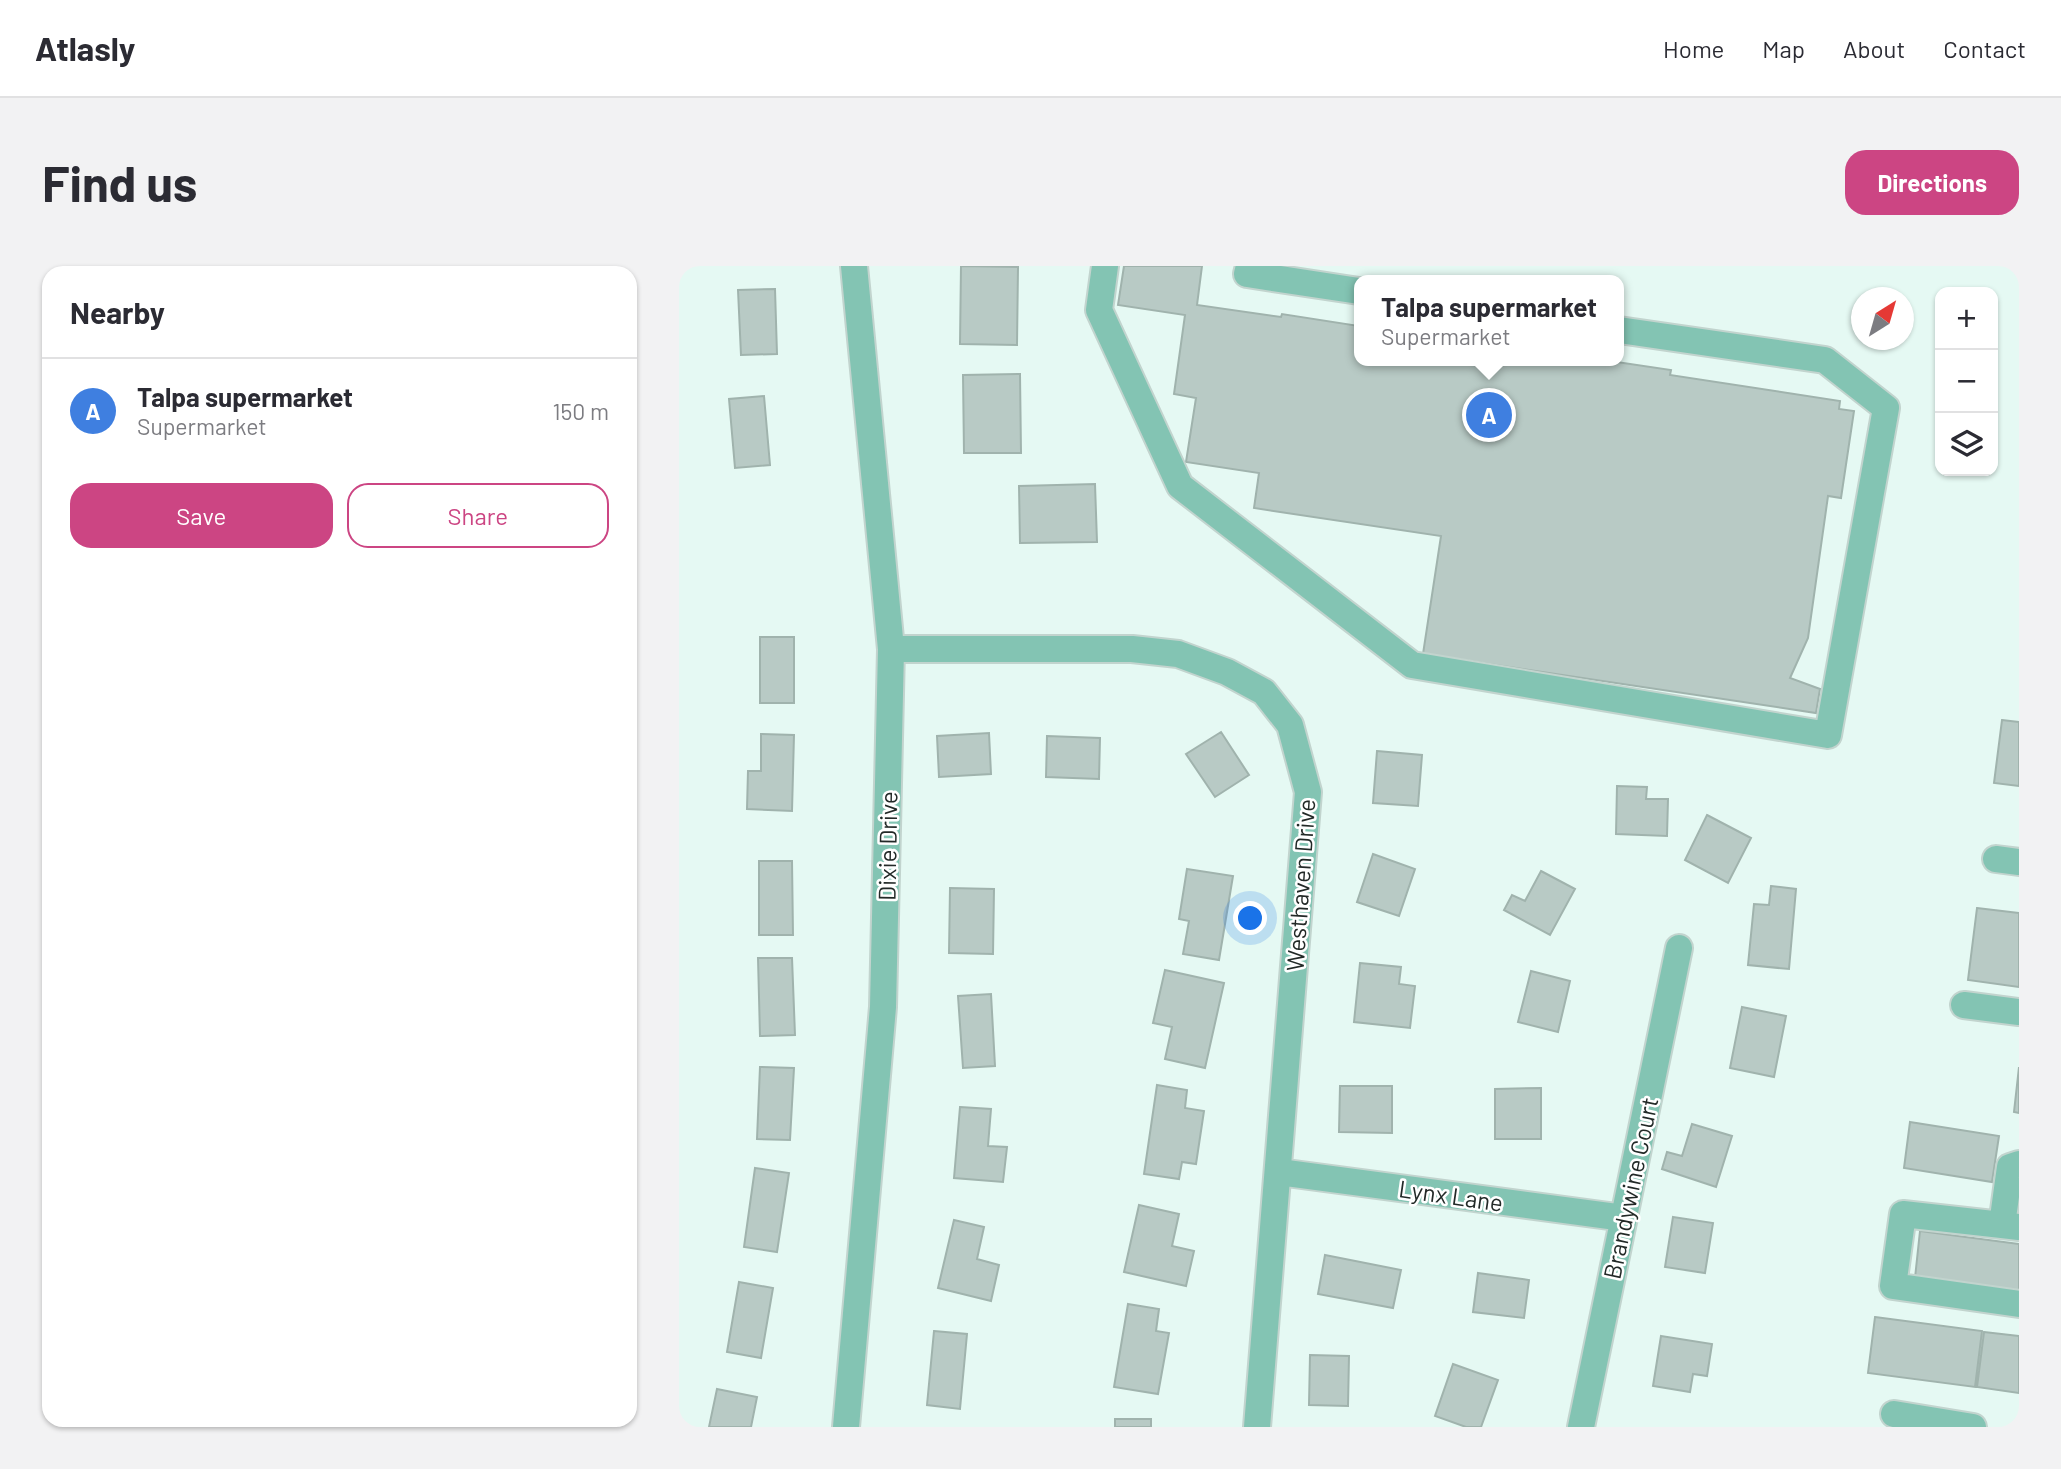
<!DOCTYPE html>
<meta charset="utf-8">
<style>
:root{--surface:#fff;--page:#f2f2f3;--text:#2b2b33;--muted:#7c7c81;--line:#e1e1e2;--accent:#cc4583}
body{margin:0;font-family:Barlow,sans-serif;background:var(--page);color:var(--text)}
.controls{position:absolute;right:21px;top:21px;display:grid;overflow:hidden;border-radius:14px;box-shadow:0 2px 5px #0004}
.controls button{width:63px;height:63px;display:grid;place-items:center;padding:0;border:0;border-bottom:2px solid var(--line);background:var(--surface);color:var(--text);font:35px sans-serif}
.compass{position:absolute;left:1172px;top:21px;width:63px;height:63px;border-radius:50%;background:var(--surface);box-shadow:0 2px 5px #0004;rotate:37deg}
.you{position:absolute;left:572px;top:653px;width:24px;height:24px;margin:-18px;border:5px solid #fff;border-radius:50%;background:#1a73e8;box-shadow:0 0 0 10px #1a73e833}
.badge{display:grid;place-items:center;width:46px;height:46px;border-radius:50%;background:var(--accent);color:#fff;font-size:23px;font-weight:700}
.pin{position:absolute;translate:-50% -50%;border:4px solid #fff;box-shadow:0 2px 7px #0006}
.popup{position:absolute;left:675px;top:9px;width:270px;height:91px;box-sizing:border-box;display:grid;place-content:center;border-radius:14px;background:var(--surface);filter:drop-shadow(0 2px 5px #0005);font-size:23px;white-space:nowrap;color:var(--muted)}
.popup b{font-size:26px;color:var(--text)}
.popup::after{content:'';position:absolute;left:50%;top:100%;margin-left:-14px;border:14px solid transparent;border-top-color:var(--surface)}
.list{margin:0;padding:0;list-style:none}
h2{display:flex;justify-content:space-between;align-items:center;height:91px;margin:0;padding:0 28px;font-size:30px}
h2 small{font-size:23px;font-weight:400;color:var(--muted)}
.list li{display:grid;grid-template-columns:46px 1fr auto;gap:21px;align-items:center;box-sizing:border-box;height:105px;padding:0 28px;border-top:2px solid var(--line)}
.list b{display:block;font-size:26px;white-space:nowrap}
.list p{margin:0;font-size:23px;white-space:nowrap;color:var(--muted)}
.list em{font-size:23px;font-style:normal;color:var(--muted)}
.actions{display:flex;gap:14px;padding:21px 28px}
.actions a{flex:1;padding:16px 0;border:2px solid var(--accent);border-radius:21px;text-align:center;font-size:24px;color:var(--accent)}
.actions .main{background:var(--accent);color:#fff}
.icon{flex:none;width:38px;height:38px;fill:none;stroke:currentColor;stroke-width:2;stroke-linecap:round;stroke-linejoin:round}
.map{position:relative;flex:none;width:1340px;height:1161px;overflow:hidden;border-radius:21px}
header{display:flex;align-items:center;gap:42px;box-sizing:border-box;height:98px;padding:0 35px;background:var(--surface);border-bottom:2px solid var(--line)}
header strong{font-size:33px}
nav{display:flex;gap:38px;margin-inline-start:auto;font-size:24px}
.intro{display:flex;align-items:center;justify-content:space-between;box-sizing:border-box;height:168px;padding:0 42px}
h1{margin:0;font-size:49px}
.button{padding:18px 32px;border-radius:21px;background:var(--accent);color:#fff;font-size:24px;font-weight:700}
main{display:flex;gap:42px;padding:0 42px}
aside{flex:1;background:var(--surface);border-radius:21px;box-shadow:0 2px 5px #0004}
.map>svg:first-child{display:block}
</style>
<header>
<strong>Atlasly</strong>
<nav><a>Home</a><a>Map</a><a>About</a><a>Contact</a></nav>
</header>
<div class="intro"><h1>Find us</h1><a class="button">Directions</a></div>
<main>
<aside>
<h2>Nearby<small></small></h2>
<ul class="list">
<li><span class="badge" style="background:#3f7fe0">A</span><div><b>Talpa supermarket</b><p>Supermarket</p></div><em>150 m</em></li>
</ul>
<div class="actions"><a class="main">Save</a><a>Share</a></div>
</aside>
<div class="map">
<svg width="1340" height="1161" viewBox="0 0 1340 1161">
<rect width="100%" height="100%" fill="#e5f9f3"/>
<path fill="#b8cac5" stroke="#a0b3ad" stroke-width="2" d="M282 0 339 1 338 79 281 78Z
M445 0H523L518 39 602 51 603 48 680 60V95H931L992 104 991 109 1161 135 1160 143 1175 145 1162 232 1149 230 1129 372 1111 412 1141 423 1137 447 744 388 762 270 575 242 580 207 507 196 517 132 495 128 506 49 439 39Z
M96 23 98 88 62 89 59 24Z
M341 108 342 187H285L284 109Z
M85 130 91 199 56 202 50 133Z
M416 218 418 276 341 277 340 220Z
M81 371H115V437H81Z
M1323 454 1340 456V520L1315 517Z
M542 466 570 509 536 531 507 488Z
M310 467 312 508 260 511 258 470Z
M82 468 115 469 113 545 68 543 69 505H82Z
M368 470 421 472 420 513 367 511Z
M698 485 743 489 739 540 694 537Z
M938 520 968 521 967 533H989L988 570 937 568Z
M1028 549 1072 572 1049 617 1006 594Z
M694 588 736 603 720 650 678 636Z
M80 595H113L114 669H80Z
M508 603 554 610 540 694 504 688 510 655 500 653Z
M862 605 896 623 871 669 825 644 833 629 846 635Z
M1092 620 1117 623 1110 703 1069 699 1075 638 1090 639Z
M271 622 315 623 314 688 270 687Z
M1298 642 1340 647V721L1289 714Z
M79 692H113L116 769 81 770Z
M681 697 722 701 720 718 736 720 731 762 675 756Z
M486 704 545 717 526 802 486 793 493 761 474 757Z
M852 705 891 715 879 766 839 756Z
M312 728 316 800 284 802 279 730Z
M1063 741 1107 750 1095 811 1051 802Z
M81 801 115 802 111 874 78 873Z
M1340 801V847L1335 846Z
M478 819 508 824 506 842 525 845 517 898 503 896 500 913 465 908Z
M661 820H713V867L660 866Z
M862 822V873H816V823Z
M281 841 312 843 309 880 328 881 324 916 275 912Z
M1231 856 1320 870 1313 916 1225 902Z
M1013 858 1053 870 1037 921 983 903 988 886 1003 890Z
M76 902 110 907 98 986 65 981Z
M460 939 500 948 493 980 515 985 507 1020 445 1006Z
M994 951 1034 957 1026 1007 986 1001Z
M275 954 305 961 298 993 320 999 312 1035 259 1022Z
M1241 965 1340 978V1025L1236 1012Z
M646 989 722 1004 714 1042 639 1028Z
M799 1007 850 1014 845 1052 794 1046Z
M60 1016 94 1022 82 1092 48 1086Z
M449 1038 480 1043 477 1065 490 1067 479 1128 435 1121Z
M1196 1051 1303 1065 1296 1121 1189 1107Z
M255 1065 288 1068 281 1143 248 1139Z
M1305 1066 1340 1070V1127L1298 1121Z
M982 1070 1033 1078 1028 1110 1014 1108 1011 1126 974 1120Z
M631 1089 670 1090 669 1140 630 1139Z
M774 1098 819 1114 802 1161H787L756 1150Z
M38 1123 78 1131 72 1161H30Z
M436 1153H472V1161H436Z"/>
<g fill="none" stroke-linecap="round" stroke-linejoin="round">
<g stroke="#c2d4ce" stroke-width="30">
<path id="minor" d="M426 0 420 44 501 220 733 399 1149 469 1207 142 1146 94 940 64
M570 0 568 8 680 25
M212 383H453L499 388 548 406 585 426 611 459 629 526 578 1161
M1317 593 1340 596
M1285 739 1340 746
M1340 898 1331 901 1323 959 1340 961
M600 906 945 952
M1323 959 1224 948 1214 1020 1340 1038
M1215 1148 1294 1161
M167 1161 204 741 212 383 175 0
M902 1161 1000 682"/>
</g>
<use href="#minor" stroke="#83c4b3" stroke-width="26"/>
</g>
<g text-anchor="middle" dominant-baseline="central" stroke-width="5" stroke-linejoin="round" paint-order="stroke">
<g font-size="24" fill="#222927" stroke="#fff">
<text transform="translate(208 580) rotate(-89)">Dixie Drive</text>
<text transform="translate(621 619) rotate(-86)">Westhaven Drive</text>
<text transform="translate(951 922) rotate(-78)">Brandywine Court</text>
<text transform="translate(772 929) rotate(8)">Lynx Lane</text>
</g>
</g>
</svg>
<div class="controls">
<button>+</button>
<button>−</button>
<button><svg class="icon" aria-label="layers" viewBox="0 0 24 24"><path d="M12 4l9 5-9 5-9-5zM3 14l9 5 9-5"/></svg></button>
</div>
<svg class="compass" viewBox="-18 -18 36 36"><path d="M0-13l5 13h-10z" fill="#e53935"/><path d="M0 13l5-13h-10z" fill="#7c7c81"/></svg>
<div class="you"></div>
<div class="pin badge" style="left:810px;top:149px;background:#3f7fe0">A</div>
<div class="popup"><b>Talpa supermarket</b>Supermarket</div>
</div>
</main>
